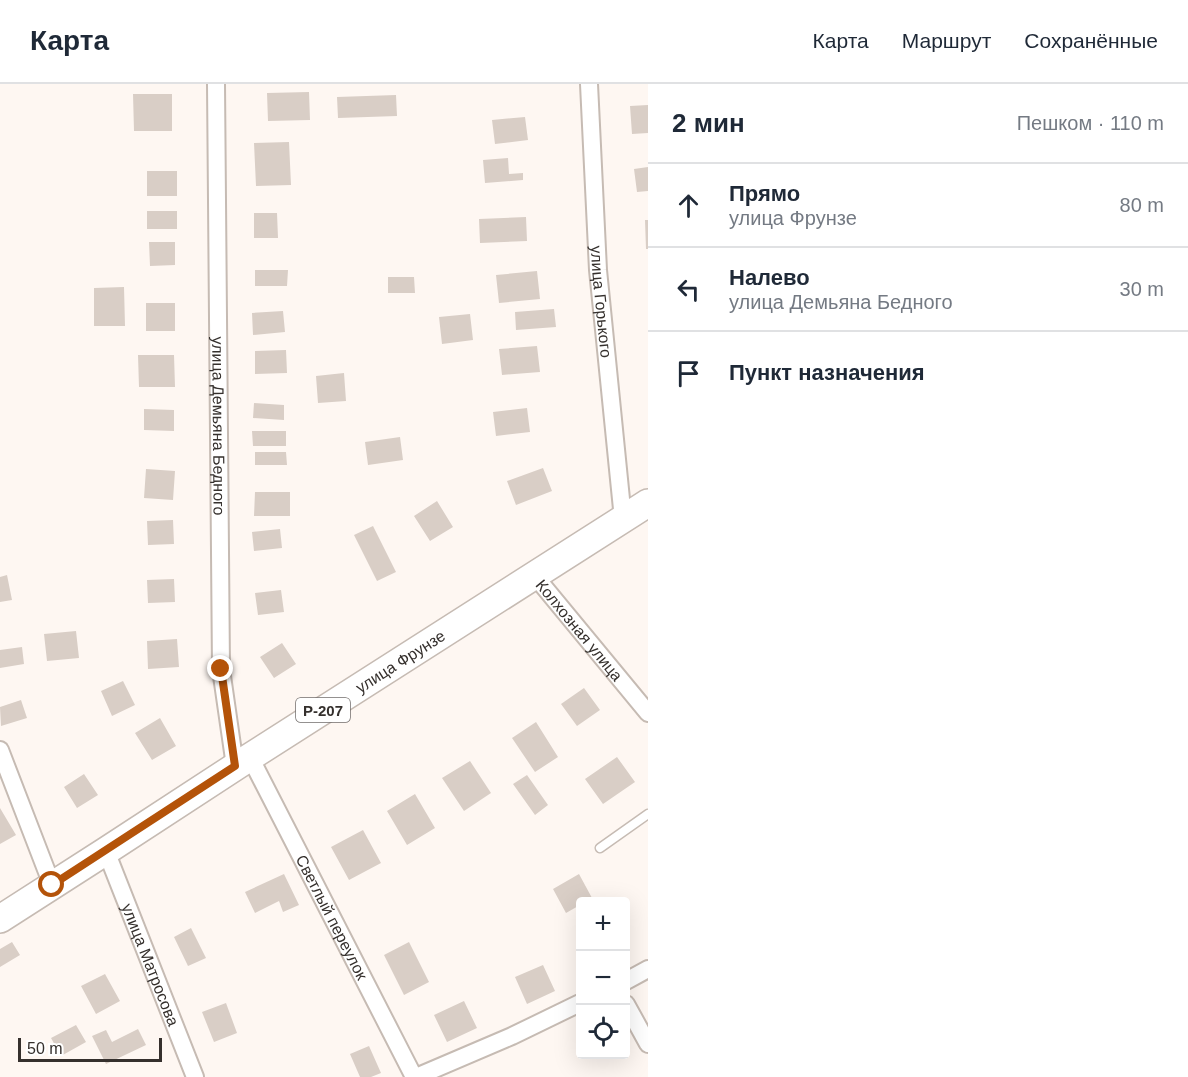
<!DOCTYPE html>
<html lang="ru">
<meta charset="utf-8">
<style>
:root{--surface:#fff;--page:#f2f2f3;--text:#1f2937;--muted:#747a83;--line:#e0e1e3}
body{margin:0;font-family:Arial,sans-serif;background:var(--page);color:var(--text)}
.controls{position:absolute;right:18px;bottom:18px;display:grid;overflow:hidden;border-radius:6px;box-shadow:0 6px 24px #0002}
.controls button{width:54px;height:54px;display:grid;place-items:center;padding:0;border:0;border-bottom:2px solid var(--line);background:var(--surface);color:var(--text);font:30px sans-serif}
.scale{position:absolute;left:18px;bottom:15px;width:144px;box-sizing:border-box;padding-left:6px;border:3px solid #35302d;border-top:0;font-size:16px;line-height:21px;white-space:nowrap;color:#35302d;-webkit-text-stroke:4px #fff;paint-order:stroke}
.stop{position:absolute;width:18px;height:18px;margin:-14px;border:4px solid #b45309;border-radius:50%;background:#fff}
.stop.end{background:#b45309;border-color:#fff;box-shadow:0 2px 6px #0008}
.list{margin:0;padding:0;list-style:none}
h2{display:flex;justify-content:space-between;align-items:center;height:78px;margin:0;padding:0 24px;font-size:26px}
h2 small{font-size:20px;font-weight:400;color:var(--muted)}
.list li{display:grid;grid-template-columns:39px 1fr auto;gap:18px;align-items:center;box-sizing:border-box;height:84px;padding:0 24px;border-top:2px solid var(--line)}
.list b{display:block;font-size:22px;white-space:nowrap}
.list p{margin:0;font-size:20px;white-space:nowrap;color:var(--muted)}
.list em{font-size:20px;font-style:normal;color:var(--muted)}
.icon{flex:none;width:33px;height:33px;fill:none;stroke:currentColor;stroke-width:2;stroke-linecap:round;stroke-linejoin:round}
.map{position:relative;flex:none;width:648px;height:993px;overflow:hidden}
header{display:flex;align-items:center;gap:36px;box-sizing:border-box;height:84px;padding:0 30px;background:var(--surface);border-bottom:2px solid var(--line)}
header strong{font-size:28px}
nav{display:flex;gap:33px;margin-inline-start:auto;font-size:21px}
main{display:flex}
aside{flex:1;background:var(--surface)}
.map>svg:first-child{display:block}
</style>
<header>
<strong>Карта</strong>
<nav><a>Карта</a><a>Маршрут</a><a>Сохранённые</a></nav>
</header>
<main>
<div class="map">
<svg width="648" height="993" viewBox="0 0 648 993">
<rect width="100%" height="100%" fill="#fef7f2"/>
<path fill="#d9cec6" d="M309 8 310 36 268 37 267 9Z
M133 10H172V47H134Z
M396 11 397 32 338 34 337 13Z
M648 21V49L632 50 630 22Z
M525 33 528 56 495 60 492 36Z
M289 58 291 101 256 102 254 59Z
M508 74 509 90 523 89V96L485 99 483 76Z
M648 83V107L637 108 634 85Z
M147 87H177V112H147Z
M147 127H177V145H147Z
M254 129H277L278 154H254Z
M526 133 527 157 480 159 479 135Z
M645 136H648V165H646Z
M149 158H175V181L150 182Z
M255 186H288L287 202H255Z
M537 187 540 215 499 219 496 191Z
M388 193H414L415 209H388Z
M124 203 125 242H94V204Z
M146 219H175V247H146Z
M554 225 556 243 516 246 515 228Z
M283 227 285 248 253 251 252 229Z
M470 230 473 256 442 260 439 233Z
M537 262 540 288 502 291 499 265Z
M286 266 287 289 255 290V267Z
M138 271H174L175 303H139Z
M344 289 346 317 318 319 316 292Z
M254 319 284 321V336L253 334Z
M527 324 530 348 496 352 493 328Z
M144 325 174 326V347L144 346Z
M252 347H286V362H253Z
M400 353 403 376 368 381 365 358Z
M255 368H286L287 381H255Z
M543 384 552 407 516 421 507 397Z
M146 385 175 387 173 416 144 414Z
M255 408H290V432H254Z
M437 417 453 443 430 457 414 432Z
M173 436 174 460 148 461 147 437Z
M373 442 396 488 377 497 354 451Z
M280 445 282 464 254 467 252 448Z
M7 491 12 516 0 518V493Z
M174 495 175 518 148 519 147 496Z
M281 506 284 528 258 531 255 509Z
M76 547 79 574 47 577 44 550Z
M177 555 179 583 148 585 147 557Z
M282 559 296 580 274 594 260 573Z
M22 563 24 580 0 584V566Z
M123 597 135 621 112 632 101 607Z
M584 604 600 626 577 642 561 620Z
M21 616 27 634 1 642 0 623Z
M160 634 176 662 152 676 135 649Z
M536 638 558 673 535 688 512 654Z
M617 673 635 698 603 720 585 695Z
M470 677 491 709 464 727 442 694Z
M84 690 98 711 77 724 64 703Z
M527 691 548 721 535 731 513 700Z
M415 710 435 744 407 761 387 727Z
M0 724 16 751 0 760Z
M363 746 381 779 349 796 331 763Z
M284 790 299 821 283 828 279 817 255 829 245 808Z
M579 790 592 814 587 818H580V821L566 829 553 805Z
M191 844 206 874 188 882 174 853Z
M12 858 20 871 0 883V865Z
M409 858 429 898 404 911 384 871Z
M543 881 555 907 527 920 515 893Z
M105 890 120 917 96 930 81 902Z
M464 917 477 944 447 958 434 931Z
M226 919 237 949 214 958 202 928Z
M76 941 86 958 61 972 51 954Z
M138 945 146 961 106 980 92 952 106 946 112 958Z
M369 962 381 989 371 993H360L350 970Z"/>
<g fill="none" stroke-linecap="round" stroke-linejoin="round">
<g stroke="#c6bbb3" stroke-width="11">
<path id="lane" d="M600 764 648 730"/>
</g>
<g stroke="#c6bbb3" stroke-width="20">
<g id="street">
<path id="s1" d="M216 0 221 585 235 682"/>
<path id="s2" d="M589 0 598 186 623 435"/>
<path id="s3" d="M535 492 648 629"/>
<path d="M0 666 52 801"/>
<path id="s4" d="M250 673 414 993"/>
<path id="s5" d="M106 767 195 993"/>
<path d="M626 897 648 885"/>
<path d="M626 920 648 960"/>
<path d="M416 993 512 952 580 919"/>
</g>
</g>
<g stroke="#c6bbb3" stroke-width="30">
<g id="primary">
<path id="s6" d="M0 835 106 767 250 673 648 419"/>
</g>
</g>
<use href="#lane" stroke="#fff" stroke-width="8"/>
<use href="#street" stroke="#fff" stroke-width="16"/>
<use href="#primary" stroke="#fff" stroke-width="27"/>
</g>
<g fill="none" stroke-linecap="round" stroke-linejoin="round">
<path stroke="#b45309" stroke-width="8" d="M52 801 235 682 221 585"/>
</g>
<g text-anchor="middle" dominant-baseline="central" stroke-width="5" stroke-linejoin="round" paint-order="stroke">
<rect fill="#fff" stroke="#726e6c" stroke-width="1.5" x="296" y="614" width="54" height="24" rx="4.5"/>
<g font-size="15" font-weight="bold" fill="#35302d">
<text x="323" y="626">Р-207</text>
</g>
<g font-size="16" fill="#35302d" stroke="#fff">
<text stroke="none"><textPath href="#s2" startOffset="218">улица Горького</textPath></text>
<text stroke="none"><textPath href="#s1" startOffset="342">улица Демьяна Бедного</textPath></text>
<text stroke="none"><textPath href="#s3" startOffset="70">Колхозная улица</textPath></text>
<text stroke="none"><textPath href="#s6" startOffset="476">улица Фрунзе</textPath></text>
<text stroke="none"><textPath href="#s4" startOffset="180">Светлый переулок</textPath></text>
<text stroke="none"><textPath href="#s5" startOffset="122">улица Матросова</textPath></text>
</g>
</g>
</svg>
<div class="controls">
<button>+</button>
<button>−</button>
<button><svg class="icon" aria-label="locate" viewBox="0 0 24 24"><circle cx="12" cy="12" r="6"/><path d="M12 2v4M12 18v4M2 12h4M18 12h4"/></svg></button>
</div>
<div class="scale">50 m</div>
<div class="stop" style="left:52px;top:801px"></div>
<div class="stop end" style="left:221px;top:585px"></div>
</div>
<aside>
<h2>2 мин<small>Пешком · 110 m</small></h2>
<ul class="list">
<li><svg class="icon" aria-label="ahead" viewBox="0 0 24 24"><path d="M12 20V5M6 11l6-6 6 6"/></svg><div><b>Прямо</b><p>улица Фрунзе</p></div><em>80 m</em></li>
<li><svg class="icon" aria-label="left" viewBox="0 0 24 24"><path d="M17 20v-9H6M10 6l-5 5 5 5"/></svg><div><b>Налево</b><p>улица Демьяна Бедного</p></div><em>30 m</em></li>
<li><svg class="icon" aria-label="arrive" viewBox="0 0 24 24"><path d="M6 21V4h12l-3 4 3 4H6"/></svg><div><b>Пункт назначения</b></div></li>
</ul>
</aside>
</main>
